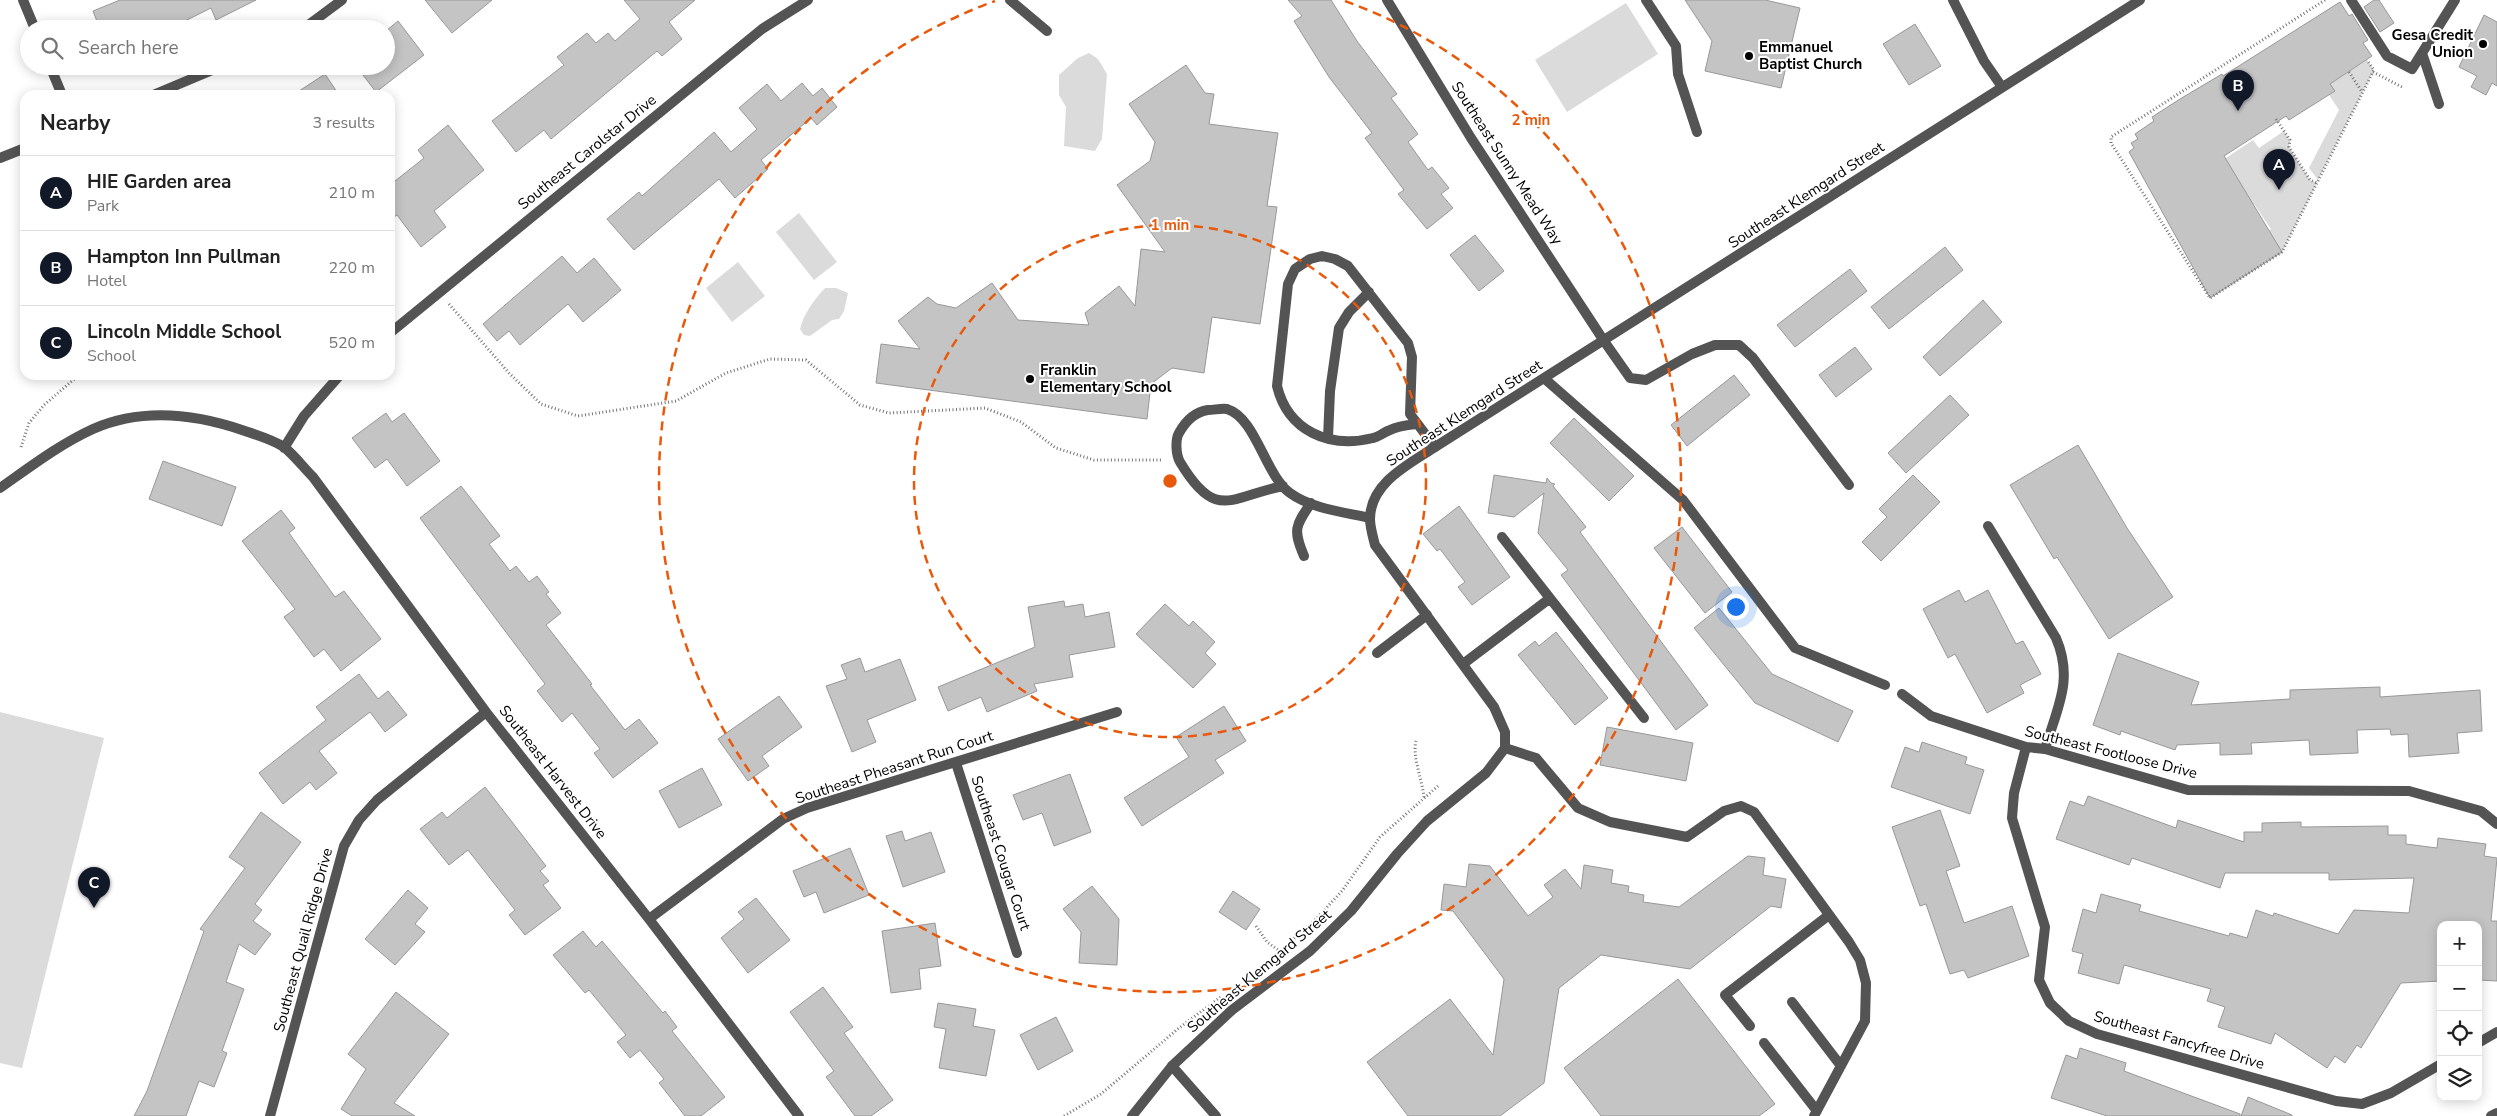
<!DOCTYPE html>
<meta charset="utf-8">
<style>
:root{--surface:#fff;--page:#f6f6f6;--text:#222;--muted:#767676;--line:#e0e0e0;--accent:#111827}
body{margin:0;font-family:"Nunito Sans",sans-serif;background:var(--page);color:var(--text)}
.controls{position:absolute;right:15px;bottom:15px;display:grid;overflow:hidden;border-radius:10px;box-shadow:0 2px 12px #0003}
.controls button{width:45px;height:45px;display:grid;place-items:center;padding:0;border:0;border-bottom:1px solid var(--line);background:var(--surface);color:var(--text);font:25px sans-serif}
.you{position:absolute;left:1735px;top:606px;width:18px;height:18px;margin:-12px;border:4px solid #fff;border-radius:50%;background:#1a73e8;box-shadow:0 0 0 8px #1a73e833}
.badge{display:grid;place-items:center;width:32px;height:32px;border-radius:50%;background:var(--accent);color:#fff;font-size:16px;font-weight:700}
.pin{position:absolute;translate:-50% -41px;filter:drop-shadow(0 1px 2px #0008)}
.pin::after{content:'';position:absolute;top:26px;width:18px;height:15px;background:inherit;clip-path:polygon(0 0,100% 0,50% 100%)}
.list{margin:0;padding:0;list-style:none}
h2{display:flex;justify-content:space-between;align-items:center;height:65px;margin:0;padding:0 20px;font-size:21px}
h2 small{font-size:16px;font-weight:400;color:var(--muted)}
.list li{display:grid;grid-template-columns:32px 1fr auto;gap:15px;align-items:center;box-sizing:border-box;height:75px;padding:0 20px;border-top:1px solid var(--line)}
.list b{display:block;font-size:19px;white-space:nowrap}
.list p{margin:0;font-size:16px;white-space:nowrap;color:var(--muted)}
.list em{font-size:16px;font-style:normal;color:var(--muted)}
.icon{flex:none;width:28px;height:28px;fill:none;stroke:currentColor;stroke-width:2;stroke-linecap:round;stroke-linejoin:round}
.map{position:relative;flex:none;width:2497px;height:1116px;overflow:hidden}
.search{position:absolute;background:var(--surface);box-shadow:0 2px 12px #0003;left:20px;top:20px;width:375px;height:55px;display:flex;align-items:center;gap:12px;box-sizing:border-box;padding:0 18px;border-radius:28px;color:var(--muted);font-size:19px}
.panel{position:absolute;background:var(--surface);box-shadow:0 2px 12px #0003;left:20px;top:90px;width:375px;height:290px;border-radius:15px}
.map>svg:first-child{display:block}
</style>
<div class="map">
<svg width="2497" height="1116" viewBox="0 0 2497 1116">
<rect width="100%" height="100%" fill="#fff"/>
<path fill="#dbdbdb" d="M1626 3 1658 54 1567 112 1535 60Z
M1089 53 1098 59 1107 74 1102 139 1095 151 1064 146 1066 107 1059 95V75L1078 58Z
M2367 60 2374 70 2318 180 2309 168 2339 110 2329 95 2330 84Z
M2284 131 2290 140 2289 147 2310 180 2317 183 2282 252 2268 231 2271 229 2254 204 2251 205 2247 199 2249 197 2236 176 2225 165 2226 158 2253 140 2259 148Z
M799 213 837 262 814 280 776 232Z
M738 262 765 296 732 322 706 288Z
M825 288H836L848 293 844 311 839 319 832 320 810 336 804 335 800 329C804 313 814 300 825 288Z
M0 712 104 738 22 1068 0 1063Z"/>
<path fill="#c4c4c4" stroke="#989898" d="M120 0H256L216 20 211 8 169 29H100L93 11Z
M425 0H492L452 33Z
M624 0H695L669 22 682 39 662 56 657 51 551 139 544 130 516 152 492 121 564 65 557 57 587 33 596 43 608 33 615 41 640 19Z
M1288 0H1331L1357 41 1397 94 1391 98 1418 134 1408 142 1428 170 1432 167 1449 188 1441 194 1453 208 1427 229 1398 194 1404 190 1365 138 1372 133 1329 77 1294 21 1302 16Z
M1685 0H1765L1800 8 1781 88 1705 71 1712 41Z
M2374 0H2379L2394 23 2380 32 2364 7Z
M2340 2 2349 16 2352 14 2368 40 2363 43 2372 56 2330 84 2335 91 2289 120 2286 116 2224 156 2282 252 2210 298 2129 152 2134 148 2131 143 2138 139 2135 134 2154 121 2152 117 2180 99 2222 74 2223 76Z
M2484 15 2497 22V86L2492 83 2486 95 2471 87 2477 76 2459 67Z
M398 21 424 55 376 92 356 66H386V31Z
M1915 24 1941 66 1909 85 1883 44Z
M1186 65 1205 93 1214 94 1209 124 1278 133 1267 206 1277 207 1260 324 1212 317 1204 373 1172 368 1151 384 1147 419 876 383 881 344 920 349 898 321 928 297 937 304 956 308 992 283 1018 320 1089 325 1085 313 1119 286 1135 306 1141 249 1165 252 1117 185 1150 161 1155 142 1129 104Z
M325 74 339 95H293Z
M802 83 813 96 822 88 837 107 817 125 811 118 761 160 768 169 735 198 719 179 634 250 607 219 639 192 642 196 714 132 731 152 757 129 739 108 767 84 781 101Z
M448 125 484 170 434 211 446 227 421 247 397 215 390 220V185L424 158 418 150Z
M1475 235 1504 271 1479 291 1450 255Z
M1945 247 1963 270 1889 329 1871 307Z
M562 256 577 273 594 258 621 290 583 322 568 304 520 345 509 331 497 341 483 324Z
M1850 269 1867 291 1795 347 1777 325Z
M1983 300 2002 322 1940 376 1923 357Z
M1855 347 1872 369 1836 397 1819 375Z
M1734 375 1750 395 1687 446 1671 425Z
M1950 395 1969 415 1906 473 1888 453Z
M386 413 392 422 404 413 440 461 407 486 387 459 375 468 352 438Z
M1574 418 1634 476 1609 501 1550 443Z
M2078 445 2127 528 2173 597 2109 639 2057 557 2054 559 2010 485Z
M163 461 236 487 222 526 149 499Z
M1494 475 1546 483 1547 478 1551 483 1555 484 1553 486 1586 527 1580 532 1708 705 1676 730 1561 575 1568 570 1538 533 1544 493 1514 517 1488 513Z
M1913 475 1940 502 1881 561 1862 542 1887 517 1879 509Z
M461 486 500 536 489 544 510 571 516 566 529 582 537 576 549 592 546 594 561 613 546 625 592 684 590 685 625 730 639 719 658 743 613 778 594 753 600 749 572 713 562 722 537 691 545 684 420 518Z
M1459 506 1510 577 1472 605 1458 587 1465 582 1440 549 1437 551 1423 534Z
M281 510 295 528 289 533 335 597 344 591 381 639 341 671 324 649 314 657 284 617 295 609 242 541Z
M1682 527 1732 592 1705 613 1654 548Z
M1959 590 1965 602 1988 590 2016 644 2023 641 2041 674 2020 685 2024 693 1987 713 1955 654 1948 658 1923 609Z
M1064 601 1065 607 1083 604 1085 617 1109 612 1115 647 1069 655 1073 677 1034 684 1037 691 987 712 981 697 948 711 938 687 1035 647 1028 607Z
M1165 604 1189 626 1193 621 1215 642 1205 653 1216 664 1193 688 1136 634Z
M1719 608 1772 674 1853 711 1838 742 1755 703 1694 628Z
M1556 632 1608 698 1575 725 1518 655 1535 641 1539 646Z
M2118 653 2199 682 2191 705 2290 699V690L2380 687V697L2480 690 2482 731 2457 733 2459 753 2409 757 2408 734 2391 735 2390 729 2357 730 2358 753 2310 755 2309 740 2251 743 2252 754 2220 755V743L2177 745 2175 750 2121 731 2120 735 2093 725Z
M860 658 865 672 900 659 916 700 867 720 876 742 852 752 826 686 847 679 841 665Z
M359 674 378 699 388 691 407 715 385 732 370 712 319 751 337 773 316 790 310 782 283 804 259 773 326 720 316 707Z
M779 696 802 727 762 756 769 766 748 781 718 739Z
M1224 706 1246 741 1215 760 1224 773 1142 826 1124 798 1189 757 1176 737Z
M1607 727 1693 743 1686 781 1600 765Z
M1922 742 1967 757 1965 764 1984 770 1970 814 1891 787 1905 747 1919 752Z
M702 768 722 805 679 828 659 791Z
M1070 774 1091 832 1054 846 1042 813 1023 820 1013 795Z
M485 787 546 866 540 871 549 881 543 885 561 908 525 935 509 915 515 910 468 850 449 865 420 829 442 812 447 818Z
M2088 796 2176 828 2178 820 2244 842V832H2262V823L2301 822V827L2388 826V835H2406V844L2437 848 2438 838 2486 844 2484 856 2497 858 2491 921H2497V981L2478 980V925H2441V981L2401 983 2361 1048 2357 1045 2345 1063 2335 1056 2327 1068 2275 1033 2271 1044 2218 1027 2225 1007 2207 1001 2211 989 2124 965 2119 984 2078 973 2083 954 2072 951 2083 909 2096 913 2101 894 2141 905 2139 911 2229 936 2230 933 2247 938 2256 910 2273 916 2274 913 2338 934 2354 910 2409 913 2414 878 2329 880V873H2225L2220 888 2132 858 2129 865 2056 839 2070 801 2084 806Z
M1940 810 1960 866 1946 871 1964 923 2012 906 2029 956 1968 978 1964 970 1950 974 1926 904 1920 906 1892 827Z
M261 812 301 842 255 904 262 910 253 921 271 934 255 955 239 944 226 982 244 989 222 1051 227 1053 214 1087 199 1081 186 1116H134L147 1091 204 931 200 929 245 868 229 857Z
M902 831 905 841 931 832 945 872 903 887 886 836Z
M850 848 869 895 824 913 816 892 804 897 793 871Z
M1748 856 1765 858 1763 875 1786 879 1781 908 1771 906 1690 969 1601 955 1559 988 1544 1083 1500 1116H1408L1367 1062 1450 999 1493 1055 1504 979 1453 911 1441 910 1444 884 1466 887 1469 864 1490 866 1528 916 1553 897 1544 885 1565 869 1581 889 1584 865 1613 870 1611 883 1629 886 1628 892 1644 895 1643 902 1679 907Z
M1092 886 1119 919 1117 965 1079 963 1081 932 1063 909Z
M408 890 428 908 415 924 425 932 395 965 365 939Z
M1233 891 1260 909 1246 930 1219 912Z
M756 898 790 940 748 973 721 938 744 919 738 912Z
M935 923 941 966 919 969 921 989 891 993 882 931Z
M583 931 596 947 602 941 663 1013 665 1011 677 1027 672 1031 725 1097 701 1116H685L659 1083 664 1079 640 1050 630 1058 617 1042 626 1035 589 990 585 993 553 955Z
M1678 979 1775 1104 1759 1116H1601L1564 1068Z
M823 987 853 1027 844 1033 893 1100 871 1116H855L826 1077 834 1071 790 1012Z
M396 992 449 1034 394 1103 415 1116H352L341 1109 366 1069 348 1054Z
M938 1003 976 1009 973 1026 995 1030 986 1076 939 1068 946 1029 934 1027Z
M1056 1017 1073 1051 1038 1070 1020 1035Z
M2080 1048 2126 1063 2124 1071 2240 1114V1116H2107L2051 1098 2066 1055 2077 1059Z
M2248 1097 2292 1115V1116H2241Z"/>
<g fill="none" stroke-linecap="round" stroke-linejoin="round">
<path stroke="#767676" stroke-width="3" stroke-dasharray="1 2.5" stroke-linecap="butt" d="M2325 0 2111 137V143L2210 298 2282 252 2374 70 2367 60
M2349 72 2362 92
M2373 72 2402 87
M2276 119 2290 140 2289 147 2310 180 2317 183
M449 304 509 373 541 404 578 416 676 401 726 373 770 359 806 360 860 405 889 413 985 408 1021 422 1056 448 1094 460H1163
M21 447 29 423 44 405 79 375
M1416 741C1412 756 1422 779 1424 797
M1256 926 1267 942 1281 952
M1273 957 1315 920 1342 891 1380 837 1438 786
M1064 1116 1101 1094 1179 1028 1222 996"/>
<path stroke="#545454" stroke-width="10" d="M1646 0 1676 46 1678 74 1697 132
M2351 0 2387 56 2412 69 2455 0
M2422 53 2439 104
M1604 341 1630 378 1646 380 1692 354 1715 345H1739L1753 358 1849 485
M1545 379 1683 500 1795 648 1885 685
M1416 424C1407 425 1398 426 1390 430 1384 432 1379 437 1373 438 1329 449 1288 431 1277 386L1288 284 1295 269 1310 259 1322 256 1335 259 1348 266 1408 343 1412 357 1410 414 1435 447
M1328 438 1330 391 1339 328 1349 312 1369 292
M1283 486C1230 497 1216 522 1180 462 1176 455 1175 440 1179 433 1185 422 1195 412 1208 410 1214 410 1222 408 1227 409 1256 418 1265 475 1290 493 1312 509 1344 512 1370 518
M1988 526 2056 638C2074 680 2057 708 2045 749
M1502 537 1644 718
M1304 556C1293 530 1295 526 1311 503
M1377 653 1427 615
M1463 664 1549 599
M1505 748 1536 758 1578 808 1610 822 1687 837 1724 811 1741 806 1754 812 1849 942 1860 960 1866 983 1865 1021 1814 1116
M1792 1002 1841 1066
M1750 1026 1725 995 1829 915
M1764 1043 1817 1111
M1172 1066 1216 1116"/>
<path stroke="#545454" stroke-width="10" d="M23 0 35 29
M1010 0 1047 31
M1387 0 1471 138 1604 341
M1953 0 1984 61 2002 87
M303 29 342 0
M50 66 62 95
M153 95 222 66
M0 158 25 148
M390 333 762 29 808 0
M284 448 304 416 340 375
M0 488C30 467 60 444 93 429 143 407 196 414 245 431 257 435 273 440 284 447 294 455 304 468 313 477L486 712 649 919 799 1116
M1902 694 1931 716 2026 747 2045 749 2188 790 2409 791 2481 811 2497 824
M2026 747 2014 793 2012 818 2045 927 2039 980 2050 1003 2069 1021 2097 1034 2336 1101 2362 1104 2391 1093 2441 1064
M956 763 1017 953
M649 919 783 819 807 808 1117 712
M2478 1043 2497 1032
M270 1116 344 846 359 820 377 800 486 712
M1132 1116 1172 1066 1232 1010 1310 951 1351 911 1397 854 1427 821 1486 773 1505 748V732L1494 707 1375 545C1373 537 1370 527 1370 519 1370 483 1409 464 1435 447L2140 0"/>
<path stroke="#545454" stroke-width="10" d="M2491 1116 2497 1113"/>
</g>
<g fill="none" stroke="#e8590c" stroke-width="2.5" stroke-dasharray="9 6">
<circle cx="1170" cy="481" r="256"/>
<path d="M1345 1A511 511 0 1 1 995 1"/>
</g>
<g fill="#000" stroke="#fff" stroke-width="2">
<circle cx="2483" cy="44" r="5"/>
<circle cx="1749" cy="56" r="5"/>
<circle cx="1030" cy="379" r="5"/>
</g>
<g text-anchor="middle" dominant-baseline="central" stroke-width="4" stroke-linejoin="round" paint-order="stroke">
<g font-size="15" font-weight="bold" fill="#000" stroke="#fff" text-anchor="start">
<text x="2473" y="35" text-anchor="end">Gesa Credit<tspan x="2473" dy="17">Union</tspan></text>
<text x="1759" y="47">Emmanuel<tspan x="1759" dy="17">Baptist Church</tspan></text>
<text x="1040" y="370">Franklin<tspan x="1040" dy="17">Elementary School</tspan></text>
</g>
<g font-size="15" fill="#000" stroke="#fff">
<text transform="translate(587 152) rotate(-39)">Southeast Carolstar Drive</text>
<text transform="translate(1507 163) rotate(57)">Southeast Sunny Mead Way</text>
<text transform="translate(1806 195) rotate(-33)">Southeast Klemgard Street</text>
<text transform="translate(1464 413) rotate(-33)">Southeast Klemgard Street</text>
<text transform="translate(2111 752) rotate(14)">Southeast Footloose Drive</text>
<text transform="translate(894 767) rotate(-18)">Southeast Pheasant Run Court</text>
<text transform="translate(553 772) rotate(52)">Southeast Harvest Drive</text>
<text transform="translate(1001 853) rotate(72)">Southeast Cougar Court</text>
<text transform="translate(303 940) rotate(-75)">Southeast Quail Ridge Drive</text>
<text transform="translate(1259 971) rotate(-40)">Southeast Klemgard Street</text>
<text transform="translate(2179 1040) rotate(16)">Southeast Fancyfree Drive</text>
</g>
</g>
<circle cx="1170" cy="481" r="8" fill="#e8590c" stroke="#fff" stroke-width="2.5"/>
<g font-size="15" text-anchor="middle" font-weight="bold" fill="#e8590c" stroke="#fff" stroke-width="4" stroke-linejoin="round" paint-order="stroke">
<text x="1531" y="125">2 min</text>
<text x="1170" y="230">1 min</text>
</g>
</svg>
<div class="controls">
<button>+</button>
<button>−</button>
<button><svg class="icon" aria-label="locate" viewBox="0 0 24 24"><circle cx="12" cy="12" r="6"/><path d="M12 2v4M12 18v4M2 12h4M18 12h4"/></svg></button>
<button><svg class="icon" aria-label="layers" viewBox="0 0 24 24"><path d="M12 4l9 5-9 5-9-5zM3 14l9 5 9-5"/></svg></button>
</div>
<div class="you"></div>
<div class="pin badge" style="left:2279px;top:190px">A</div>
<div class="pin badge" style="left:2238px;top:111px">B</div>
<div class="pin badge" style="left:94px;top:908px">C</div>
<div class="search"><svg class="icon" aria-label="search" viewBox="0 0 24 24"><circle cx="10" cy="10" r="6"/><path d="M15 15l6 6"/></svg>Search here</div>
<section class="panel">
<h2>Nearby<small>3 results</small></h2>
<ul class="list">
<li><span class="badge">A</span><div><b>HIE Garden area</b><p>Park</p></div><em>210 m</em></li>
<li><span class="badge">B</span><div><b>Hampton Inn Pullman</b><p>Hotel</p></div><em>220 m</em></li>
<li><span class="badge">C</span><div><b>Lincoln Middle School</b><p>School</p></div><em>520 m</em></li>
</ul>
</section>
</div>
